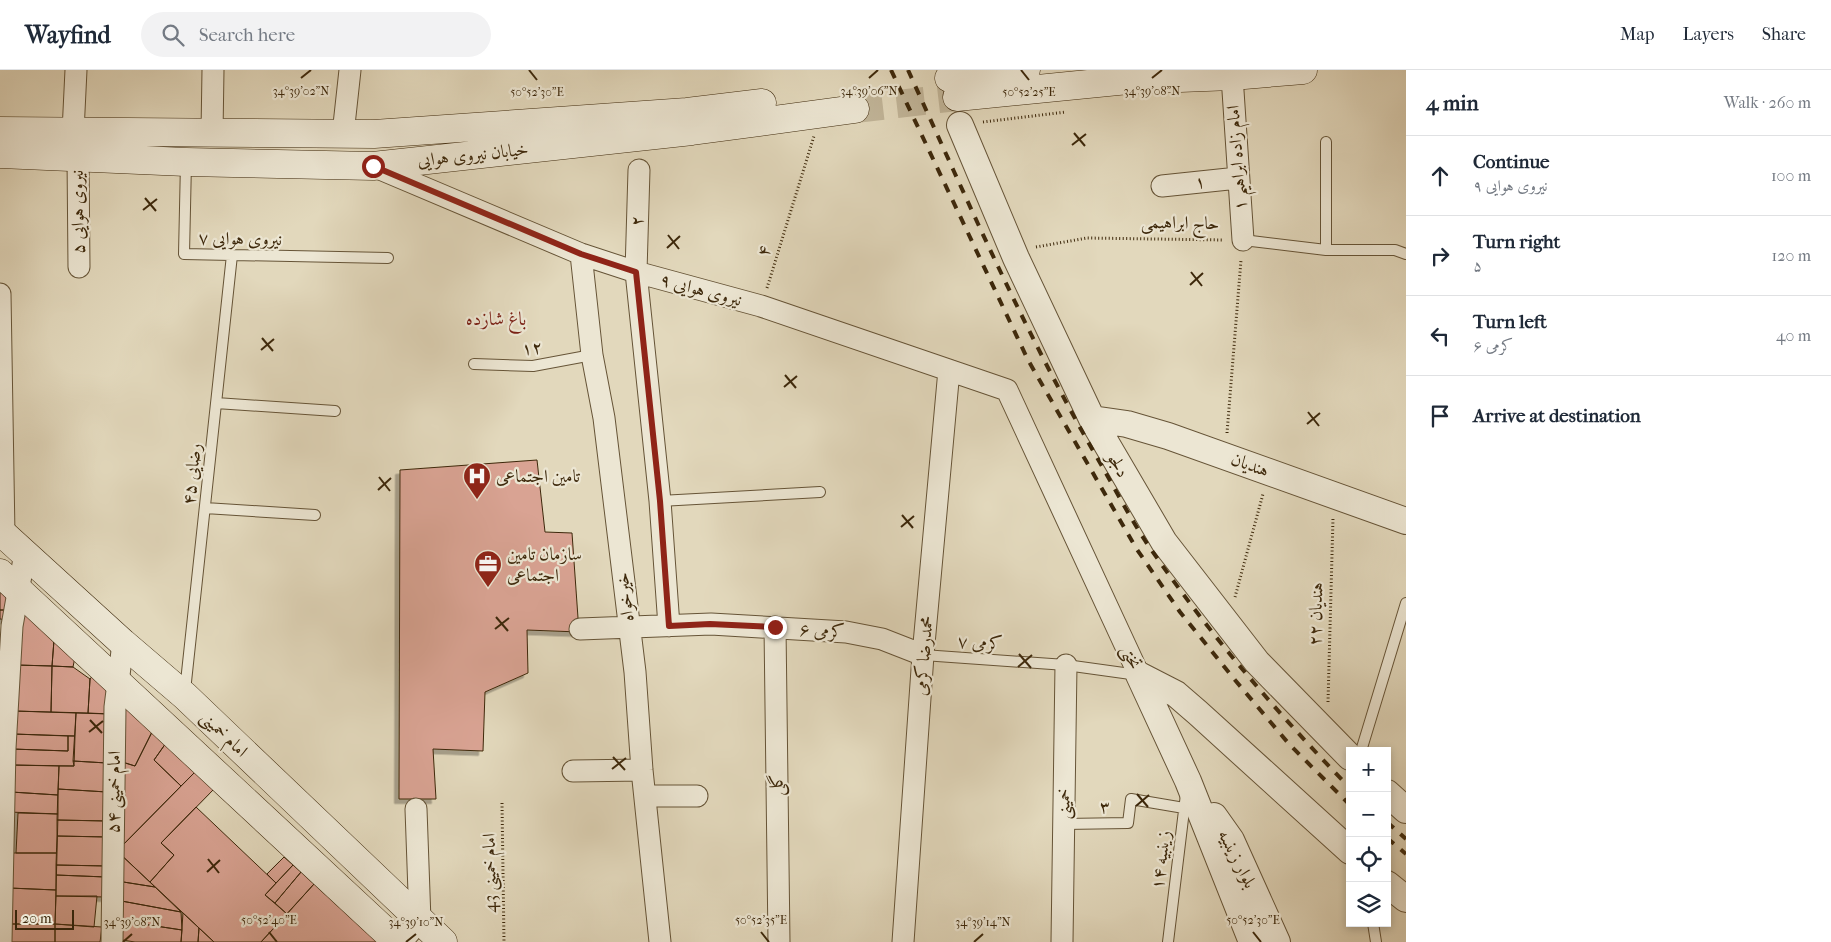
<!DOCTYPE html>
<meta charset="utf-8">
<style>
:root{--surface:#fff;--page:#f2f2f3;--text:#1f2937;--muted:#747a83;--line:#e0e1e3}
body{margin:0;font-family:"IM FELL French Canon",Amiri,serif;background:var(--page);color:var(--text)}
.controls{position:absolute;right:15px;bottom:15px;display:grid;overflow:hidden;border-radius:0px;box-shadow:0 2px 8px #0003}
.controls button{width:45px;height:45px;display:grid;place-items:center;padding:0;border:0;border-bottom:1px solid var(--line);background:var(--surface);color:var(--text);font:25px sans-serif}
.scale{position:absolute;left:15px;bottom:12px;width:59px;box-sizing:border-box;padding-left:5px;border:2px solid #3d280b;border-top:0;font-size:14px;line-height:18px;white-space:nowrap;color:#3d280b;-webkit-text-stroke:4px #ece6d3;paint-order:stroke}
.stop{position:absolute;width:15px;height:15px;margin:-11px;border:4px solid #8f2418;border-radius:50%;background:#fff}
.stop.end{background:#8f2418;border-color:#fff;box-shadow:0 1px 5px #0008}
.list{margin:0;padding:0;list-style:none}
h2{display:flex;justify-content:space-between;align-items:center;height:65px;margin:0;padding:0 20px;font-size:21px}
h2 small{font-size:16px;font-weight:400;color:var(--muted)}
.list li{display:grid;grid-template-columns:32px 1fr auto;gap:15px;align-items:center;box-sizing:border-box;height:80px;padding:0 20px;border-top:1px solid var(--line)}
.list b{display:block;font-size:19px;white-space:nowrap}
.list p{margin:0;font-size:16px;white-space:nowrap;color:var(--muted)}
.list em{font-size:16px;font-style:normal;color:var(--muted)}
.icon{flex:none;width:28px;height:28px;fill:none;stroke:currentColor;stroke-width:2;stroke-linecap:round;stroke-linejoin:round}
.map{position:relative;flex:none;width:1406px;height:872px;overflow:hidden}
header{display:flex;align-items:center;gap:30px;box-sizing:border-box;height:70px;padding:0 25px;background:var(--surface);border-bottom:1px solid var(--line)}
header strong{font-size:24px}
nav{display:flex;gap:28px;margin-inline-start:auto;font-size:18px}
.search{width:350px;height:45px;background:var(--page);display:flex;align-items:center;gap:12px;box-sizing:border-box;padding:0 18px;border-radius:28px;color:var(--muted);font-size:19px}
main{display:flex}
aside{flex:1;background:var(--surface)}
.map>svg:first-child{display:block}
</style>
<header>
<strong>Wayfind</strong>
<div class="search"><svg class="icon" aria-label="search" viewBox="0 0 24 24"><circle cx="10" cy="10" r="6"/><path d="M15 15l6 6"/></svg>Search here</div>
<nav><a>Map</a><a>Layers</a><a>Share</a></nav>
</header>
<main>
<div class="map">
<svg width="1406" height="872" viewBox="0 0 1406 872">
<defs>
<filter id="shadow"><feDropShadow dx="-4.5" dy="4.5" stdDeviation="0" flood-color="#0004"/></filter>
</defs>
<rect width="100%" height="100%" fill="#e2d8bc"/>
<filter id="stains"><feTurbulence type="fractalNoise" baseFrequency=".004" numOctaves="4"/><feColorMatrix values="0 0 0 0 .2 0 0 0 0 .09 0 0 0 0 .02 0 0 0 .5 -.17"/></filter>
<radialGradient id="worn" r=".72"><stop offset=".6" stop-color="#630" stop-opacity="0"/><stop offset="1" stop-color="#630" stop-opacity=".3"/></radialGradient>
<path fill="#d9a393" stroke="#3d280b" filter="url(#shadow)" d="M537 390 545 462 572 463 579 562 527 560 528 603 485 622 483 681 433 679 436 729H399L400 400Z
M0 516 9 526 8 540H0Z
M19 539 54 570 52 596 16 595Z
M0 540H8V550L0 549Z
M54 570 75 587 73 597 52 596Z
M16 595 52 596 51 642 14 641Z
M52 596 73 597 90 609 88 643 51 642Z
M94 604 113 622 110 644 88 643 90 609Z
M126 634 153 660 135 696 119 691Z
M14 641 76 643 75 666 13 664Z
M76 643 110 644 107 693 73 691Z
M153 660 166 673 154 690 181 716 117 781 119 691 135 696Z
M13 664 68 666V681L12 679Z
M68 666H75L74 696 12 695V679L68 681Z
M166 673 196 701 181 716 154 690Z
M73 691 107 693V722L58 719 59 696H74Z
M12 695 59 696 58 725 11 722Z
M196 701 214 719 161 773 174 785 150 812 117 781Z
M58 719 107 722V751L57 750Z
M11 722 58 725V744L9 742Z
M196 737 276 813 265 825 287 844 261 872H214L150 812 174 785 161 773Z
M18 743 58 744 57 783H16Z
M57 750 107 751 108 767 57 766Z
M57 766 108 767 107 796 56 795Z
M117 781 155 817 117 811Z
M9 783H57L56 820 9 818Z
M284 787 293 795 276 813 267 804Z
M56 795 107 796 106 807 56 805Z
M293 795 301 802 275 833 265 825Z
M301 802 314 814 287 844 275 833Z
M56 805 106 807V827L56 826Z
M117 811 155 817 181 842 116 830Z
M314 814 377 872H261Z
M9 818 56 820 55 854H8Z
M56 826H97L94 857 55 854Z
M116 830 181 842 182 860 116 850Z
M183 843 199 858 198 872H181Z
M116 850 182 860 181 872H135L116 869Z
M8 854H55V872H8Z
M55 854 102 857 100 872H55Z
M199 858 214 872H198Z"/>
<g fill="none" stroke-linecap="round" stroke-linejoin="round">
<path stroke="#c1b599" stroke-width="28" stroke-dasharray="28 14" stroke-linecap="butt" d="M855 39 957 27"/>
<g stroke="#665437" stroke-width="12">
<path id="service" d="M186 92 184 184 388 188
M1243 170 1326 180H1395L1406 184
M1326 180V72
M474 294 533 296 592 285
M216 333 335 341
M660 431 820 422
M205 438 315 445
M923 585 1066 595 1138 605
M185 621 232 185
M1361 681 1406 533
M1064 754 1128 753 1131 729 1184 738
M1373 853 1376 872
M1168 872 1186 724"/>
</g>
<g stroke="#665437" stroke-width="23">
<path id="minor" d="M1232 6 1243 170
M73 62 76 0
M212 63 213 0
M343 64 350 0
M78 87 79 197
M373 96 581 184 636 202 761 236 1007 320 1139 605
M639 100 636 202 660 431 669 556
M1162 116 1238 108
M581 184 592 285 604 348 635 602 642 700 660 872
M0 224 4 465
M775 557 779 872
M580 559 711 554 846 562 882 569 923 585
M573 701 642 700
M645 726H697
M1 872 5 678 12 556 25 483
M112 872 115 637 123 573
M401 872 420 851 416 739
M903 872 923 585 949 300
M1062 872 1066 595"/>
</g>
<g stroke="#665437" stroke-width="28">
<path id="tertiary" d="M960 55 1016 188 1092 349 1164 472 1257 592 1350 687
M1092 349 1127 354 1168 366 1406 451
M1139 605 1188 711 1252 872
M1139 605 1176 624 1198 643 1350 781
M1387 723 1406 740
M1214 746 1231 770 1277 872
M1387 814 1406 829"/>
</g>
<g stroke="#3d280b" stroke-width="29">
<path id="secondary" d="M949 8 1026 0
M957 27 1128 10 1232 6 1303 0
M0 61 374 64 687 42 762 33
M0 84 186 92 373 96 692 61 855 39
M0 461 123 573 185 626 443 872
M0 503 397 872"/>
</g>
<path stroke="#3d280b" stroke-width="3" stroke-dasharray="1 2.5" stroke-linecap="butt" d="M983 52 1066 42
M1036 177 1087 168 1224 170
M767 218 814 66
M1227 363 1241 190
M1235 527 1263 424
M1328 632 1333 448
M502 733 504 872"/>
<use href="#service" stroke="#ece6d3" stroke-width="10"/>
<use href="#minor" stroke="#ece6d3" stroke-width="21"/>
<use href="#tertiary" stroke="#ece6d3" stroke-width="26"/>
<use href="#secondary" stroke="#ece6d3" stroke-width="28"/>
<path stroke="#3d280b" stroke-width="4" stroke-dasharray="9 9" stroke-linecap="butt" d="M891 0 1028 290 1136 478 1180 542 1235 610 1289 674 1350 735
M908 0C968 132 1026 265 1099 391 1114 417 1129 446 1146 472 1206 560 1275 641 1350 718
M1387 752 1406 769
M1387 768 1406 784"/>
</g>
<g fill="none" stroke-linecap="round" stroke-linejoin="round">
<path stroke="#8f2418" stroke-width="6" d="M373 96 581 184 636 202 660 431 669 556 710 554 775 557"/>
</g>
<path fill="none" stroke="#3d280b" stroke-width="2" d="M529 0 537 10M1021 0 1029 10M301 8 311 0M869 8 878 0M1152 8 1162 0M1074 63 1085 76M1072 75 1086 64M145 128 156 141M143 140 157 129M668 165 679 179M667 178 680 166M1191 202 1202 216M1190 215 1203 203M262 268 273 281M261 280 274 269M785 305 796 318M784 317 797 306M1308 342 1319 356M1307 354 1320 343M379 407 390 421M378 420 391 408M902 445 913 458M901 457 914 446M496 547 508 561M495 559 509 548M1019 584 1031 598M1018 597 1032 585M90 650 102 663M89 662 103 651M613 687 625 700M612 699 626 688M1137 724 1148 737M1136 736 1149 725M208 789 219 803M207 802 220 790M269 862 277 872M761 862 769 872M1253 862 1261 872M123 872 132 864M406 872 416 864M974 872 983 864"/>
<defs>
<g id="hospital-pin" transform="scale(1.4375)"><path d="M0 17L-7.5 6A9.5 9.5 0 1 1 7.5 6Z" fill="#8f2418" stroke="#ece6d3"/><path d="M-5-5h3v3.5h4V-5h3V5h-3V1.5h-4V5h-3Z" fill="#fff"/></g>
<g id="office-pin" transform="scale(1.4375)"><path d="M0 17L-7.5 6A9.5 9.5 0 1 1 7.5 6Z" fill="#8f2418" stroke="#ece6d3"/><path d="M-6-3h4V-5.5h4V-3h4V5H-6ZM-1-4.5V-3h2v-1.5ZM-6 0V1H6V0Z" fill="#fff"/></g>
</defs>
<g fill-rule="evenodd">
<use href="#hospital-pin" x="477" y="406"/>
<use href="#office-pin" x="488" y="494"/>
</g>
<g text-anchor="middle" dominant-baseline="central" stroke-width="4.5" stroke-linejoin="round" paint-order="stroke">
<g font-size="18" fill="#3d280b" stroke="#ece6d3">
<text transform="translate(473 85) rotate(-6)">خیابان نیروی هوایی</text>
<text transform="translate(1237 88) rotate(-94)">امام زاده ابراهیم ۱</text>
<text transform="translate(1200 112) rotate(-5)">۱</text>
<text transform="translate(78 142) rotate(-91)">نیروی هوایی ۵</text>
<text transform="translate(637 151) rotate(-89)">۲</text>
<text transform="translate(1180 153) rotate(1)">حاج ابراهیمی</text>
<text transform="translate(240 169) rotate(1)">نیروی هوایی ۷</text>
<text transform="translate(764 181) rotate(-72)">۴</text>
<text transform="translate(701 220) rotate(15)">نیروی هوایی ۹</text>
<text transform="translate(532 278) rotate(-5)">۱۲</text>
<text transform="translate(1118 395) rotate(60)">دلجو</text>
<text transform="translate(1250 395) rotate(20)">هندیان</text>
<text transform="translate(192 404) rotate(-84)">رضایی ۴۵</text>
<text transform="translate(625 527) rotate(-97)">خیرخواه</text>
<text transform="translate(1316 544) rotate(-88)">هندیان ۲۲</text>
<text transform="translate(822 561) rotate(4)">کرمی ۶</text>
<text transform="translate(980 573) rotate(4)">کرمی ۷</text>
<text transform="translate(924 586) rotate(-85)">محمدرضا کرمی</text>
<text transform="translate(1131 587) rotate(63)">تختی</text>
<text transform="translate(224 664) rotate(44)">امام خمینی</text>
<text transform="translate(777 715) rotate(-91)">گلی</text>
<text transform="translate(114 722) rotate(-89)">امام خمینی ۵۴</text>
<text transform="translate(1064 734) rotate(-89)">خمینی</text>
<text transform="translate(1105 737) rotate(-1)">۳</text>
<text transform="translate(1237 789) rotate(63)">بلوار زینبیه</text>
<text transform="translate(1161 790) rotate(-83)">زینبیه ۱۴</text>
<text transform="translate(490 803) rotate(-91)">امام خمینی 43</text>
</g>
<g font-size="18" fill="#3d280b" stroke="#ece6d3" text-anchor="start">
<text x="496" y="406">تامین اجتماعی</text>
<text x="507" y="484">سازمان تامین<tspan x="507" dy="21">اجتماعی</tspan></text>
</g>
<g font-size="19" fill="#7a1f14" stroke="#ece6d3">
<text x="496" y="249">باغ شازده</text>
</g>
</g>
<g font-size="12" text-anchor="middle" fill="#3d280b" stroke="#ece6d3" stroke-width="4.5" stroke-linejoin="round" paint-order="stroke">
<text x="1152" y="25">34°39'08"N</text>
<text x="301" y="25">34°39'02"N</text>
<text x="869" y="25">34°39'06"N</text>
<text x="537" y="26">50°52'30"E</text>
<text x="1029" y="26">50°52'25"E</text>
<text x="269" y="854">50°52'40"E</text>
<text x="761" y="854">50°52'35"E</text>
<text x="1253" y="854">50°52'30"E</text>
<text x="132" y="856">34°39'08"N</text>
<text x="416" y="856">34°39'10"N</text>
<text x="983" y="856">34°39'14"N</text>
</g>
<rect width="100%" height="100%" filter="url(#stains)"/>
<rect width="100%" height="100%" fill="url(#worn)"/>
</svg>
<div class="controls">
<button>+</button>
<button>−</button>
<button><svg class="icon" aria-label="locate" viewBox="0 0 24 24"><circle cx="12" cy="12" r="6"/><path d="M12 2v4M12 18v4M2 12h4M18 12h4"/></svg></button>
<button><svg class="icon" aria-label="layers" viewBox="0 0 24 24"><path d="M12 4l9 5-9 5-9-5zM3 14l9 5 9-5"/></svg></button>
</div>
<div class="scale">20 m</div>
<div class="stop" style="left:373px;top:96px"></div>
<div class="stop end" style="left:775px;top:557px"></div>
</div>
<aside>
<h2>4 min<small>Walk · 260 m</small></h2>
<ul class="list">
<li><svg class="icon" aria-label="ahead" viewBox="0 0 24 24"><path d="M12 20V5M6 11l6-6 6 6"/></svg><div><b>Continue</b><p>نیروی هوایی ۹</p></div><em>100 m</em></li>
<li><svg class="icon" aria-label="right" viewBox="0 0 24 24"><path d="M7 20v-9h11M14 6l5 5-5 5"/></svg><div><b>Turn right</b><p>۵</p></div><em>120 m</em></li>
<li><svg class="icon" aria-label="left" viewBox="0 0 24 24"><path d="M17 20v-9H6M10 6l-5 5 5 5"/></svg><div><b>Turn left</b><p>کرمی ۶</p></div><em>40 m</em></li>
<li><svg class="icon" aria-label="arrive" viewBox="0 0 24 24"><path d="M6 21V4h12l-3 4 3 4H6"/></svg><div><b>Arrive at destination</b></div></li>
</ul>
</aside>
</main>
